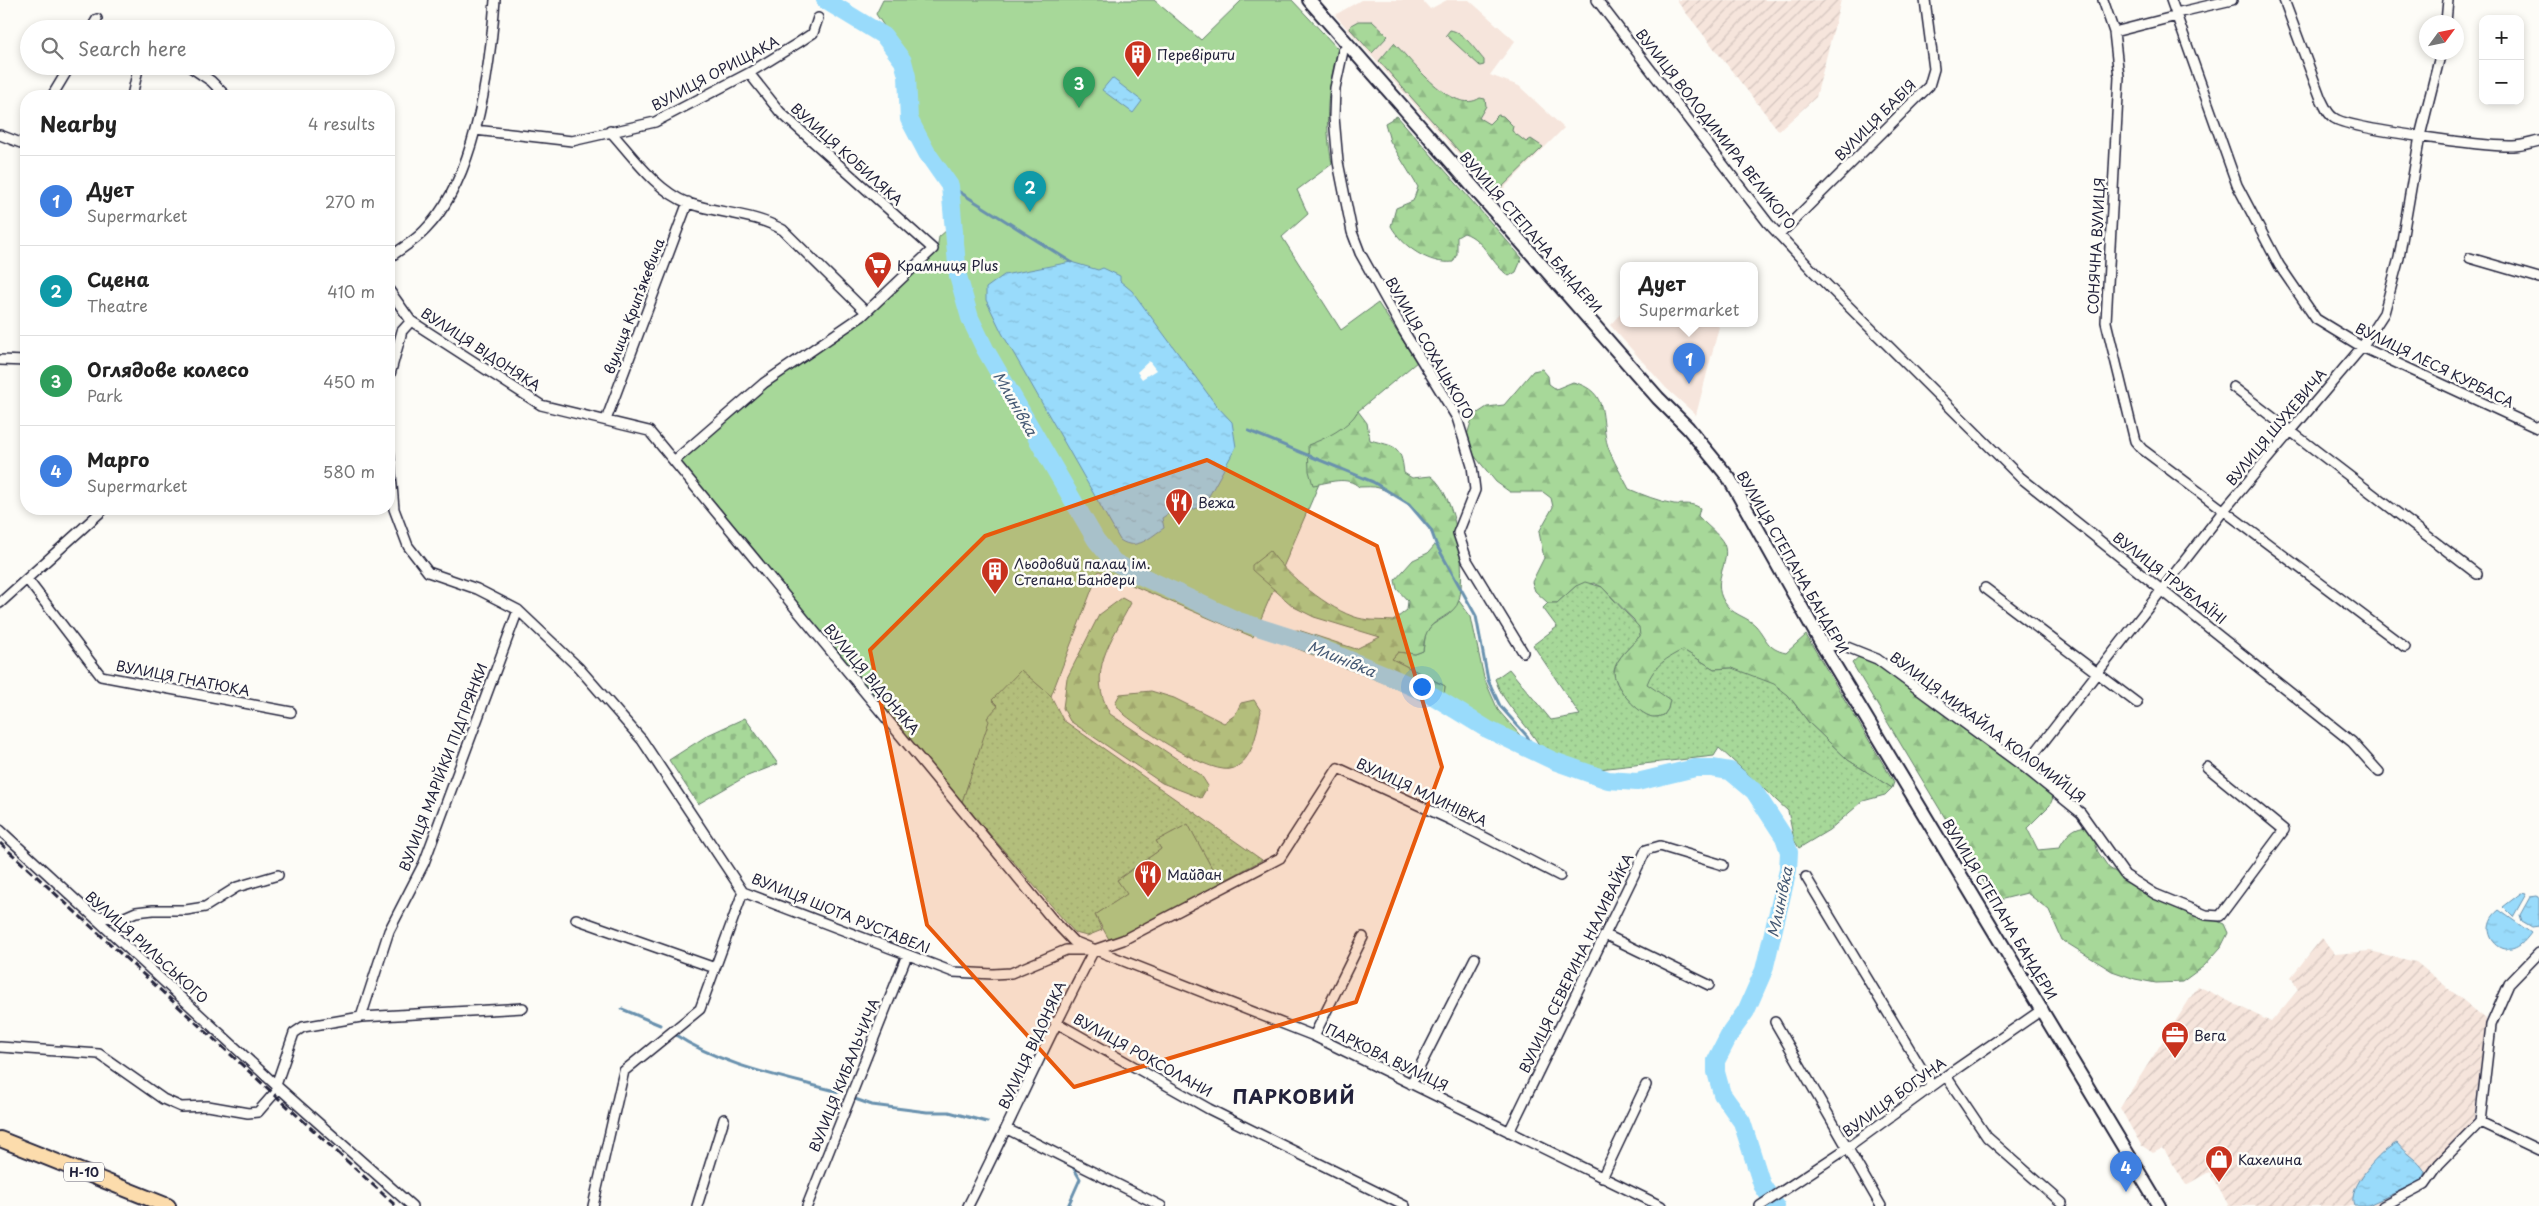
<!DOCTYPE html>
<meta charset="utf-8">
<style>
:root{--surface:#fff;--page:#f6f6f6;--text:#222;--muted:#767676;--line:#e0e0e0;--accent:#c8321e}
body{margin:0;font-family:"Playpen Sans",sans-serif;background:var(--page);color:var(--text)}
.controls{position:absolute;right:15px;top:15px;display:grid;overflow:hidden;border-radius:10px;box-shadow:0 2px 8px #0003}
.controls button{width:45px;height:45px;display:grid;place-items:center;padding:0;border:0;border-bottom:1px solid var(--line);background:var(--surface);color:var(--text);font:25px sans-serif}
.compass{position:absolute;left:2419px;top:15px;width:45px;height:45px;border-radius:50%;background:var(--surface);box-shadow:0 2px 8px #0003;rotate:57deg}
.you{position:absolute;left:1421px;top:686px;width:18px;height:18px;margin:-12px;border:4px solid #fff;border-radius:50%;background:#1a73e8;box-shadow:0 0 0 8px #1a73e833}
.badge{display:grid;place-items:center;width:32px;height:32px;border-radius:50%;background:var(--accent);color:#fff;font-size:16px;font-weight:700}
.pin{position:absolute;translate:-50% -41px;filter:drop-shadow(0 1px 2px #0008)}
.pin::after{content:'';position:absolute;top:26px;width:18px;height:15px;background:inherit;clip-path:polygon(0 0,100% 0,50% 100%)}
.popup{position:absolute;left:1620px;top:262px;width:138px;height:65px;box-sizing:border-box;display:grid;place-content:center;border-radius:10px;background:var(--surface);filter:drop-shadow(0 1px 4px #0005);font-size:16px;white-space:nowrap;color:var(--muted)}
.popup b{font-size:19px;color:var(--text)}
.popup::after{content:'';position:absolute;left:50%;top:100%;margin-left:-10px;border:10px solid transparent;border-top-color:var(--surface)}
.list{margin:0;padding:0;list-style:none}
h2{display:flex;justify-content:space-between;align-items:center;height:65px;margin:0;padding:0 20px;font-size:21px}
h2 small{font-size:16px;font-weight:400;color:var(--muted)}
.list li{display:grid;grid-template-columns:32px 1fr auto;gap:15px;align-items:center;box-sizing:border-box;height:90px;padding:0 20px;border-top:1px solid var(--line)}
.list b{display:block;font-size:19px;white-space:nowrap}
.list p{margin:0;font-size:16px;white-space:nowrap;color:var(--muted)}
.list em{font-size:16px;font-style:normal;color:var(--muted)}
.icon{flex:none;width:28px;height:28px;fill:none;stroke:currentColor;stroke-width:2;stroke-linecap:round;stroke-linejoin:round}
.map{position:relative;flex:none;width:2539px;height:1206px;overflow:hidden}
.search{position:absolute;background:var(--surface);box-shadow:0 2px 8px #0003;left:20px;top:20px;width:375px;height:55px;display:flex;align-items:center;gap:12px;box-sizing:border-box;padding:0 18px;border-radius:28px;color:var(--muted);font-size:19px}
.panel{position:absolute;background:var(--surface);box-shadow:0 2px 8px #0003;left:20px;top:90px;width:375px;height:425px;border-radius:20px}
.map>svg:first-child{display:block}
</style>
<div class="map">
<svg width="2539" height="1206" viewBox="0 0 2539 1206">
<defs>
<pattern id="industrial-furrows" width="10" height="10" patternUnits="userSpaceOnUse" patternTransform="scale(1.25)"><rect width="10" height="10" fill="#f6e5dc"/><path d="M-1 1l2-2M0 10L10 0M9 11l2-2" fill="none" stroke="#d3c4be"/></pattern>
<pattern id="forest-firs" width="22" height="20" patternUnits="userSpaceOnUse" patternTransform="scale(1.25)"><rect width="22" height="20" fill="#a7d899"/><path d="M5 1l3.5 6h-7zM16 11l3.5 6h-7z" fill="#8fb985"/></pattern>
<pattern id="cemetery-stones" width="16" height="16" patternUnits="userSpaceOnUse" patternTransform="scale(1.25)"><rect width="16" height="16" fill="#a7d899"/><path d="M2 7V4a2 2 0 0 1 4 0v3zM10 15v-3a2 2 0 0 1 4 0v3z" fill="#8fb985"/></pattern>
<pattern id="garden-dots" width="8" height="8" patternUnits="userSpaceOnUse" patternTransform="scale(1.25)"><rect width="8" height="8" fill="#a7d899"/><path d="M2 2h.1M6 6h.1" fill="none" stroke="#8fb985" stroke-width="1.8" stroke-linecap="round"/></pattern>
<pattern id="water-ripples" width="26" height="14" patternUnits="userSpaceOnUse" patternTransform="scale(1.25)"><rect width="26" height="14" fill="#99dbfb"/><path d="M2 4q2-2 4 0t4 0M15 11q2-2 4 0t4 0" fill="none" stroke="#84bcd8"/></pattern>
</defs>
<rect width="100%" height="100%" fill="#fdfcf7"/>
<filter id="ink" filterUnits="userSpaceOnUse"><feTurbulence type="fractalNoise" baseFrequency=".02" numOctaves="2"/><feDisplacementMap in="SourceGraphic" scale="10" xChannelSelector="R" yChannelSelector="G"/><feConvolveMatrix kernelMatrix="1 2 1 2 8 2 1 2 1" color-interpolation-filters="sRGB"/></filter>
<g filter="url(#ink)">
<path fill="#f6e5dc" d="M1361 0H1422L1430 9 1447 0H1469L1515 41 1490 75 1519 86 1564 128 1496 196 1335 15Z
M1624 310V323H1714L1719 327 1696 415 1666 388 1610 325Z"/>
<path fill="url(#industrial-furrows)" d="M1676 0H1841L1816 97 1779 131Z
M2322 938 2335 954 2370 951 2416 962 2486 1019 2473 1125 2427 1188 2393 1206H2229L2209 1172 2186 1185 2163 1148 2153 1153 2141 1145 2120 1108 2198 986 2271 1022 2298 990 2291 977Z"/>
<path fill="#a7d899" stroke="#647d6a" d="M883 0H1154L1201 40 1242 0H1292L1338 49C1327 92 1324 120 1332 164L1297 190 1308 214 1282 237 1341 330 1378 303 1417 362 1358 411 1350 423 1325 470 1253 637 1099 571 1051 696 1021 671 992 701 998 706 990 721 962 802 681 461 770 385 873 313 937 250 939 237 948 229 947 173 914 118 909 64 876 14Z
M1459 601 1471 617 1484 678 1498 710 1526 742 1487 724 1444 695 1445 686 1392 659 1398 652 1415 654 1423 651 1426 632 1432 625 1448 615Z
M1188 823 1220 883 1124 937 1110 941 1095 915 1126 894 1117 880 1161 849 1156 841Z"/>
<path fill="url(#forest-firs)" stroke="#647d6a" d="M1358 21H1372L1388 36 1372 53 1350 29 1351 25Z
M1450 30C1464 32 1476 51 1484 60V65L1480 66 1446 35Z
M1394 43C1412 61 1453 116 1480 98L1485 99 1486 106 1479 118 1489 124 1498 115 1503 116 1513 126 1512 131 1526 142 1531 139 1543 147 1496 193 1379 61Z
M1397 116 1522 258 1516 272 1509 276C1492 265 1484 239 1464 233L1457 237V254L1453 262C1429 265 1402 246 1391 226L1396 208 1413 201 1418 187 1390 141 1385 123Z
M1542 369 1548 376 1549 384 1556 389 1573 382C1611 392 1599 418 1608 447 1613 461 1622 475 1629 489 1643 495 1658 501 1674 504 1684 505 1691 502 1700 508L1698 516C1705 524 1719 534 1724 544 1732 564 1707 582 1728 607 1735 615 1749 618 1756 626 1767 639 1767 649 1786 653L1806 635 1894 782 1892 788 1848 760 1809 723 1788 695 1732 668 1714 669 1683 650 1668 709 1664 715C1658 717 1654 718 1649 716 1635 711 1613 686 1614 671 1616 658 1632 645 1640 636L1634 620 1602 587 1594 583 1576 586 1557 603H1548L1535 591 1532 582 1544 558 1539 532 1553 507 1551 498 1543 492H1510L1496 482 1473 454 1467 435 1473 416 1487 407 1504 405 1533 371Z
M1358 411 1367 423 1370 440C1395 447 1401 444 1404 473L1412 478 1431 476C1456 494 1467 570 1459 600 1455 616 1433 618 1427 632 1424 637 1424 645 1423 651L1415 654 1398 652 1392 659 1445 686 1444 695 1430 701 1283 643 1289 631 1298 630 1356 649 1380 637 1314 617 1294 607 1252 570V565L1270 551C1287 575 1329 610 1358 618 1369 621 1382 620 1393 621L1407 610 1408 601 1397 589 1395 580 1413 560 1428 553 1436 544C1428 520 1404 496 1379 488 1374 486 1365 487 1359 487 1347 475 1328 483 1313 485L1309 471 1308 445C1325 439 1349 427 1358 411Z
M1122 598 1131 603C1111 642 1086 671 1110 714L1201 775 1208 786 1201 798 1162 783 1070 721 1063 708 1067 678 1099 615Z
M1862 654 1877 659 2054 795 2050 805 2027 828 2038 850 2059 848C2067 834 2073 826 2090 826L2098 852 2109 868 2150 893 2224 924 2228 933 2221 947 2204 966 2182 982 2156 983 2135 979 2112 971 2062 940 2049 910 2027 893 1995 901 1852 663Z
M1151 691 1174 698 1224 723 1235 715 1241 703 1254 700 1261 711C1257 730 1254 759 1234 768 1213 778 1142 729 1125 715 1121 712 1118 707 1115 703L1120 694Z"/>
<path fill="url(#cemetery-stones)" stroke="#647d6a" d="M745 718 778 764 745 777 698 804 669 760 708 735Z"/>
<path fill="url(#garden-dots)" stroke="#647d6a" d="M1585 582 1602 587 1639 627 1640 636C1632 645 1616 658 1614 671 1613 686 1635 710 1649 716 1654 718 1658 717 1664 715L1668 709 1670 700 1647 684C1653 667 1667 657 1683 650L1714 669 1732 668 1774 684 1788 695 1809 723 1848 760 1892 788 1885 795 1863 801 1829 830 1799 848 1794 840 1788 811 1719 748 1714 756 1599 769 1541 748C1527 723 1504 706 1495 679L1509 669 1551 720 1580 715 1533 645 1557 627 1543 608 1548 603H1557L1576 586Z
M1021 670 1051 696 1063 720 1262 860 1220 883 1188 824 1156 841 1161 849 1117 880 1127 894 1095 915 1102 930 1087 936 1075 933 962 802 989 721 987 718 998 706 992 700Z"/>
<path fill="url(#water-ripples)" stroke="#6991ae" d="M1112 78 1142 101 1133 113 1102 90Z
M1071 262 1098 270 1103 268 1120 276V281L1132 291 1216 405 1232 422 1236 447 1204 505 1188 512 1183 504 1162 518 1164 528C1151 536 1137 552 1120 540L1002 333 986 300V288L1004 275Z
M2521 893 2526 894 2513 917 2503 907Z
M2537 896 2539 897V926L2532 927 2522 921 2520 915 2530 897Z
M2499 910 2531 933C2528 937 2524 942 2520 945 2499 961 2475 928 2499 910Z
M2397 1143C2406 1155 2419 1160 2425 1172L2421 1181 2366 1206H2354C2346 1188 2381 1150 2397 1143Z"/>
<path fill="#fdfcf7" d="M1149 361 1156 370 1142 379 1137 372Z"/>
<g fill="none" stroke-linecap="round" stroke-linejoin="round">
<path stroke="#6991ae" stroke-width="3" d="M950 186 1071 262
M1249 431 1373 482 1409 504 1431 530 1436 544 1476 616 1488 680 1500 706 1527 736 1536 753
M622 1009 660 1025
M674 1034C722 1066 783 1077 839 1092
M855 1099 872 1105 927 1112H949L987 1122
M1056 1158 1073 1167 1080 1179 1068 1206"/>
<path stroke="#99dbfb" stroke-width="18" d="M825 0 884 36 903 61 907 76 909 119 927 153 950 186 958 276 970 318 985 349 1096 540 1114 562 1139 575 1236 620 1311 644 1384 674 1433 696 1487 729 1554 761 1608 780 1637 782 1695 768H1712L1730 771 1754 791 1784 837 1789 852 1788 870 1764 970 1746 1011 1731 1032 1716 1061V1072L1722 1094 1742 1122 1762 1185 1776 1206"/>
<g stroke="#22223b" stroke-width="12">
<path id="minor" d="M1597 0 1768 223 1813 271 1997 454 2020 477 2352 742 2379 772
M2103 0 2114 32 2119 77 2106 322 2135 441 2142 449 2405 647
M2171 0 2237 185 2279 265 2316 319 2362 347 2537 428 2539 426
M2284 0 2321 99C2325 106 2327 114 2334 118 2349 129 2489 147 2513 146 2522 146 2530 143 2539 141
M2176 13 2232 0
M2446 22 2448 0
M91 29 97 19
M2114 32 2177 16
M1349 46 1343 51 1335 88 1334 117 1338 162 1352 232 1360 253 1403 330 1457 418 1472 466 1475 490 1458 533 1467 560 1523 652
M189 66 211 81 226 96
M52 96 70 66
M132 96 138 69 142 66
M475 130 572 141 655 122 749 73 798 43 813 33 818 18
M610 131C632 155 656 191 688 203 720 214 754 213 783 230L866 312
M0 135 26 145
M1779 235 1929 86 1934 69 1925 0
M389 258C400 249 415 241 425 230 476 179 490 69 495 0
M2470 258 2539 278
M389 290 411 321 541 405 649 431 1052 919 1073 941 1314 1036 1661 1206
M0 360 26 361
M389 378 402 331 411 321
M2233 387 2477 574
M606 420 688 202
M389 450 394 509 408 546 428 572 477 589 518 610 578 667 642 740 743 892 953 972 993 974 1011 973 1066 950H1094L1123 940 1280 858 1338 768 1451 820 1560 876
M674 461 764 383 862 316 933 249 780 112 749 73
M27 579 101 676 291 712
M1985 588 2137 703
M0 603 104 509
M1823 646 1842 645 1877 659 2024 767 2081 813 2125 875 2155 894 2206 915 2220 916 2284 830 2207 767
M2024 767 2224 510 2362 347 2384 313 2399 258 2420 136 2441 52
M0 830 279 1088 412 1206
M1806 877 1932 1086
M92 915 120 919 136 912 153 910H186L205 907 237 887 278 875
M576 919 715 968
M1606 935 1709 985
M361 1017 389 931 424 863 518 610
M1055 1022 1209 1109 1405 1206
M1775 1022 1881 1206
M1314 1036 1363 937
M0 1047 99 1054 163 1099 181 1107 208 1106 248 1113 258 1112 279 1088
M1946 1076 1987 1137 2062 1203
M1411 1084 1475 958
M276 1085 294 1033 303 1027 361 1017 523 1008
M2480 1122 2539 1150
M1007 1129 1161 1206
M1509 1132 1646 850 1660 846 1723 865
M1602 1178 1646 1085
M593 1206 624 1071 700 1009 743 892
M697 1206 724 1119
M807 1206 907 955
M968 1206C1011 1121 1049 1034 1094 950
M1760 1206 1846 1149 1946 1076 2043 1009
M2383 1206 2425 1184 2439 1164 2480 1122 2491 1025 2509 984 2539 953"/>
</g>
<g stroke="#22223b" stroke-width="16">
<path id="secondary" d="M1309 0 1658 398 1688 428 1729 478 1823 646 2159 1206"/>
</g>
<g stroke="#22223b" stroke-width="18">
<path id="primary" d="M0 1139 168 1206"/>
</g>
<use href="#minor" stroke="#fdfcf7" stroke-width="9"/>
<use href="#secondary" stroke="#fdfcf7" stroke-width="12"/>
<use href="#primary" stroke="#fcdcac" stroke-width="14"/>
<path stroke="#22223b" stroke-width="3" stroke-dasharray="8 4" stroke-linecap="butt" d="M0 843 396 1206"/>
</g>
</g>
<path fill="#e8590c" fill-opacity="0.2" stroke="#e8590c" stroke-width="4" stroke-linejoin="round" d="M1207 460 1377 546 1442 767 1356 1002 1074 1087 927 925 870 650 985 536Z"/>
<defs>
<g id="building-pin" transform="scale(1.4375)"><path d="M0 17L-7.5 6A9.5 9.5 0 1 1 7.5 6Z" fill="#c8321e" stroke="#fdfcf7"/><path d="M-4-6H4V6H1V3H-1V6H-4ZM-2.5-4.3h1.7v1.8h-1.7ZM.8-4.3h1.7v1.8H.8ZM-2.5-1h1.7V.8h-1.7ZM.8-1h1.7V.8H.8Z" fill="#fff"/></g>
<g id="supermarket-pin" transform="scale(1.4375)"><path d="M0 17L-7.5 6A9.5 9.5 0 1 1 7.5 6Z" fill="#c8321e" stroke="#fdfcf7"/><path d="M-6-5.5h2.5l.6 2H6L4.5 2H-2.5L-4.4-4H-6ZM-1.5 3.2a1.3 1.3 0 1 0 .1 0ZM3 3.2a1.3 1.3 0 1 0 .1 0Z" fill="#fff"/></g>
<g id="restaurant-pin" transform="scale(1.4375)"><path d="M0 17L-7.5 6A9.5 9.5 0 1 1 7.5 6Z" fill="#c8321e" stroke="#fdfcf7"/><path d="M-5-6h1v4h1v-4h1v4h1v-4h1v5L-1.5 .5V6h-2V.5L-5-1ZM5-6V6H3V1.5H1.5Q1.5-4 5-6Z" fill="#fff"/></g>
<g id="office-pin" transform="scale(1.4375)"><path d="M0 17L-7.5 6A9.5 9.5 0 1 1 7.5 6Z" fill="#c8321e" stroke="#fdfcf7"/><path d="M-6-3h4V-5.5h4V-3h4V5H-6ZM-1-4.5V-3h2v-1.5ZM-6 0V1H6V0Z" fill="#fff"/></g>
<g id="shop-pin" transform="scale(1.4375)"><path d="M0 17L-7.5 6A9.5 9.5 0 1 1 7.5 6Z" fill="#c8321e" stroke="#fdfcf7"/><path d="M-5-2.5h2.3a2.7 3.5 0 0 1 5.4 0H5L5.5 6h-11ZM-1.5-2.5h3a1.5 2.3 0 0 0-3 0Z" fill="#fff"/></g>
</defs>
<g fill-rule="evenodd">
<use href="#building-pin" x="1138" y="54"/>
<use href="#supermarket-pin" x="878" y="265"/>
<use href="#restaurant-pin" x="1179" y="502"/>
<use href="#building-pin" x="995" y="571"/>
<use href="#restaurant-pin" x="1148" y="874"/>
<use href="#office-pin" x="2175" y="1035"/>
<use href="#shop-pin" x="2219" y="1159"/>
</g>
<g text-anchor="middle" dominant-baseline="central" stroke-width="5" stroke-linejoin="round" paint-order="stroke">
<rect fill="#fdfcf7" stroke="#646373" stroke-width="1" x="64" y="1162.5" width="40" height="19" rx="4"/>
<g font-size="12" font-weight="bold" fill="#22223b">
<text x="84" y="1172">Н-10</text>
</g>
<g font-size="14" fill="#22223b" stroke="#fdfcf7" text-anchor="start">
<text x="1157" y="54">Перевірити</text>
<text x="897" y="265">Крамниця Plus</text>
<text x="1198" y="502">Вежа</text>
<text x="1014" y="563">Льодовий палац ім.<tspan x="1014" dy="16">Степана Бандери</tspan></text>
<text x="1167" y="874">Майдан</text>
<text x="2194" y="1035">Вега</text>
<text x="2238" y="1159">Кахелина</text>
</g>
<g font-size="14" fill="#22223b" stroke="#fdfcf7">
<text transform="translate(715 73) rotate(-28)">ВУЛИЦЯ ОРИЩАКА</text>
<text transform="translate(1875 120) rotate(-45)">ВУЛИЦЯ БАБІЯ</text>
<text transform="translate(1716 129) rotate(52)">ВУЛИЦЯ ВОЛОДИМИРА ВЕЛИКОГО</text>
<text transform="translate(847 154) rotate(42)">ВУЛИЦЯ КОБИЛЯКА</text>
<text transform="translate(1531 232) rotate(49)">ВУЛИЦЯ СТЕПАНА БАНДЕРИ</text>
<text transform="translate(2096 246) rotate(-87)">СОНЯЧНА ВУЛИЦЯ</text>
<text transform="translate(634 306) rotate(-69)">вулиця Крипʼякевича</text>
<text transform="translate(1430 348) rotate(60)">ВУЛИЦЯ СОХАЦЬКОГО</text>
<text transform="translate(481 349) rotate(33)">ВУЛИЦЯ ВІДОНЯКА</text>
<text transform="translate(2435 365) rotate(26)">ВУЛИЦЯ ЛЕСЯ КУРБАСА</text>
<text transform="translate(2276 427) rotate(-50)">ВУЛИЦЯ ШУХЕВИЧА</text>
<text transform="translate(1793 562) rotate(60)">ВУЛИЦЯ СТЕПАНА БАНДЕРИ</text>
<text transform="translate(2170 578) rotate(38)">ВУЛИЦЯ ТРУБЛАЇНІ</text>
<text transform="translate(183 678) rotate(11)">ВУЛИЦЯ ГНАТЮКА</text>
<text transform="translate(872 679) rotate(50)">ВУЛИЦЯ ВІДОНЯКА</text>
<text transform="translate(1988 727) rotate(37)">ВУЛИЦЯ МИХАЙЛА КОЛОМИЙЦЯ</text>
<text transform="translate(443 767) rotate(-69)">ВУЛИЦЯ МАРІЙКИ ПІДГІРЯНКИ</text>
<text transform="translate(1422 792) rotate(25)">ВУЛИЦЯ МЛИНІВКА</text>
<text transform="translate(2000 909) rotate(59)">ВУЛИЦЯ СТЕПАНА БАНДЕРИ</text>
<text transform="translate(841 913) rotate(22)">ВУЛИЦЯ ШОТА РУСТАВЕЛІ</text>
<text transform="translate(147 947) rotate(42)">ВУЛИЦЯ РИЛЬСЬКОГО</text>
<text transform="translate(1576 963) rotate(-64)">ВУЛИЦЯ СЕВЕРИНА НАЛИВАЙКА</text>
<text transform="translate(1032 1045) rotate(-65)">ВУЛИЦЯ ВІДОНЯКА</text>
<text transform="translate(1143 1055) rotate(29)">ВУЛИЦЯ РОКСОЛАНИ</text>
<text transform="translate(1387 1057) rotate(26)">ПАРКОВА ВУЛИЦЯ</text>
<text transform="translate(844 1075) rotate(-68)">ВУЛИЦЯ КИБАЛЬЧИЧА</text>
<text transform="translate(1894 1097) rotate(-36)">ВУЛИЦЯ БОГУНА</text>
</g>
<g font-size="15" font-style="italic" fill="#465a75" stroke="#fdfcf7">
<text transform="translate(1016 403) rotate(60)">Млинівка</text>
<text transform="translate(1342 658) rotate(22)">Млинівка</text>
<text transform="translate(1779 902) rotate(-78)">Млинівка</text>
</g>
<g font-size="19" font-weight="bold" letter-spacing="1" fill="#22223b" stroke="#fdfcf7">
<text x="1294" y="1096">ПАРКОВИЙ</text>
</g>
</g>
</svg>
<div class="controls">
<button>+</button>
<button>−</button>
</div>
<svg class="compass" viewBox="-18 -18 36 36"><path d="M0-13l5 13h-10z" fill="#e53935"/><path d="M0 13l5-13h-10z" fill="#767676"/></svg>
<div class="you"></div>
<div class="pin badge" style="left:1689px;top:384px;background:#3f7fe0">1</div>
<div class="popup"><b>Дует</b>Supermarket</div>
<div class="pin badge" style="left:1030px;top:212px;background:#0f9aa8">2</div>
<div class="pin badge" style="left:1079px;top:108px;background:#2e9e5b">3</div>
<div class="pin badge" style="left:2126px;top:1192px;background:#3f7fe0">4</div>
<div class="search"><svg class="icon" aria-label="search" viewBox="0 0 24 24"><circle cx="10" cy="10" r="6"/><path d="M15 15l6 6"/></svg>Search here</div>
<section class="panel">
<h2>Nearby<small>4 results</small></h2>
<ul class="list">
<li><span class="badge" style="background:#3f7fe0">1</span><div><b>Дует</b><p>Supermarket</p></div><em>270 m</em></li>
<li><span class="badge" style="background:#0f9aa8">2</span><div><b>Сцена</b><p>Theatre</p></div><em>410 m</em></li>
<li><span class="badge" style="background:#2e9e5b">3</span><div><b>Оглядове колесо</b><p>Park</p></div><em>450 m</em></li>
<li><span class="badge" style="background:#3f7fe0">4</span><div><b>Марго</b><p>Supermarket</p></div><em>580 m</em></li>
</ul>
</section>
</div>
